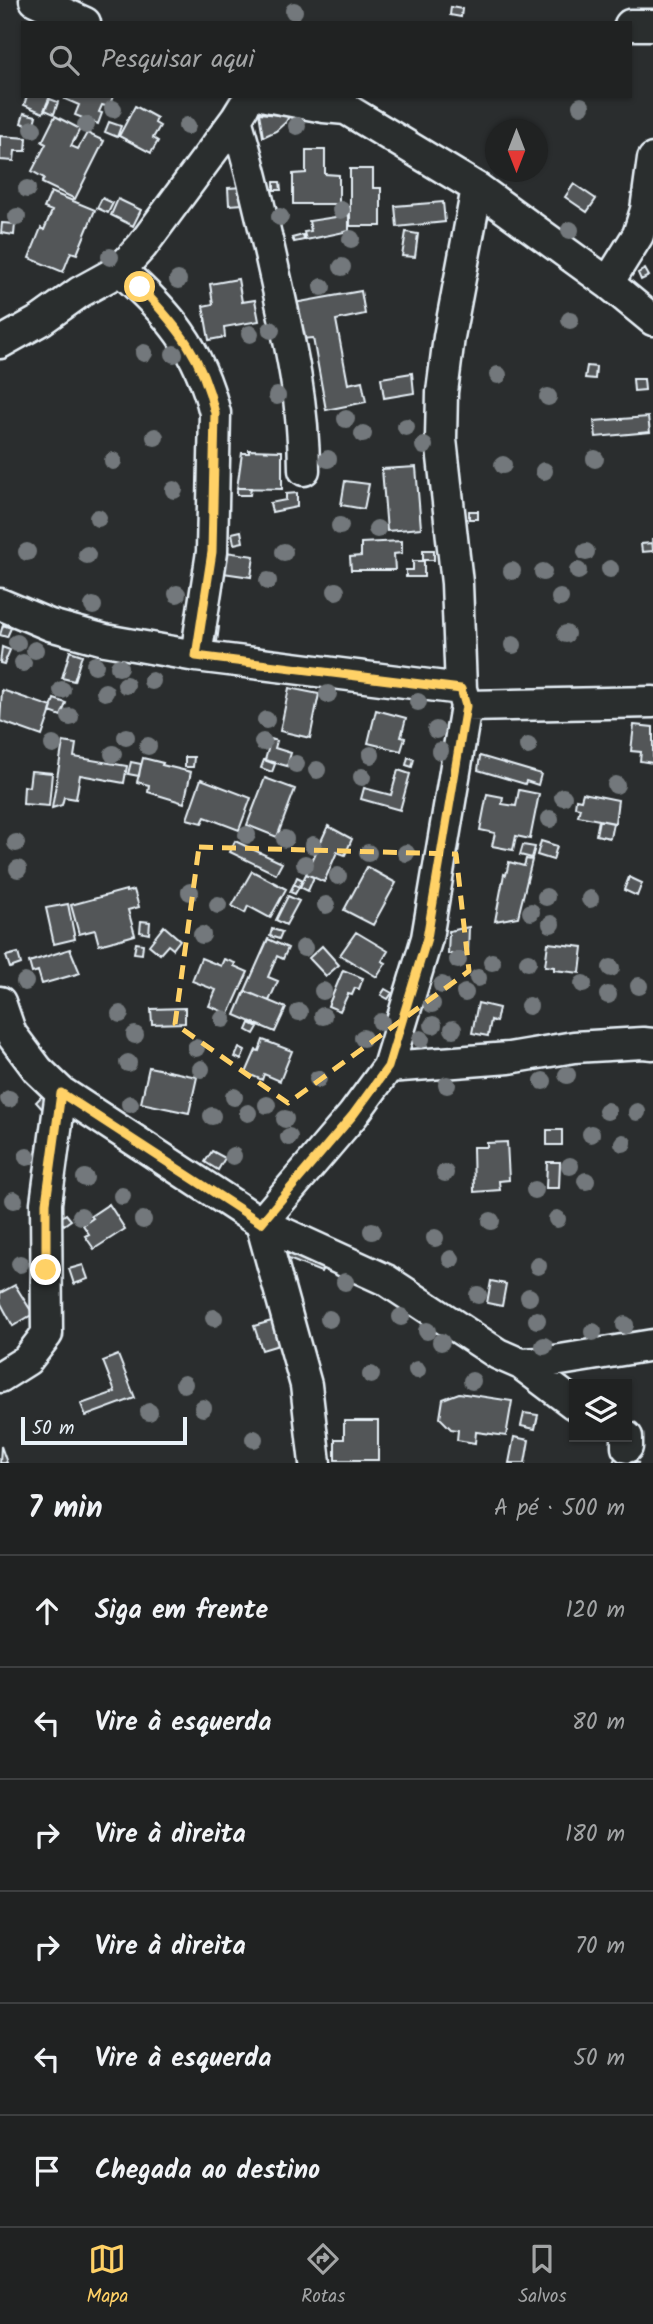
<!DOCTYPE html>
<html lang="pt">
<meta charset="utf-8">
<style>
:root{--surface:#202222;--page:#2d2f2f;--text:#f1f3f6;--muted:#a2a4a5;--line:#3d3f40;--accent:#ffd166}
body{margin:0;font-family:Kalam,sans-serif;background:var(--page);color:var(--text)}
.controls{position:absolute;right:21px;bottom:21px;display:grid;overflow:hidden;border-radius:0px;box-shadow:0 2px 5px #0004}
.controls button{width:63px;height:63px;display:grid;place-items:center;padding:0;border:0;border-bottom:2px solid var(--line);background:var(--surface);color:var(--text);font:35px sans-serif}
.compass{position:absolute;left:485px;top:119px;width:63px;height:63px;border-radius:50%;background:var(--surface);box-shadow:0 2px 5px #0004;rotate:180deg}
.scale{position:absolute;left:21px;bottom:18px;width:166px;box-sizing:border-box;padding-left:7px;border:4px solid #e8f1f8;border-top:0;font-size:19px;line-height:24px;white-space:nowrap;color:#e8f1f8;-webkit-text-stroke:5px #2a2d2e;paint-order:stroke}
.stop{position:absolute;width:21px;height:21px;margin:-16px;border:5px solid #ffd166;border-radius:50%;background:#fff}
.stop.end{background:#ffd166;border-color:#fff;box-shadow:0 2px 7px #0008}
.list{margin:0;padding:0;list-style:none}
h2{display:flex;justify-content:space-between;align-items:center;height:91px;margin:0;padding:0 28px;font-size:30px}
h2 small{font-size:23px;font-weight:400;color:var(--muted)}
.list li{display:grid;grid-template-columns:46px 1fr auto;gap:21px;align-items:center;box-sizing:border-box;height:112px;padding:0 28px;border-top:2px solid var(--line)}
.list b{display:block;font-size:26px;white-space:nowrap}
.list em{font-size:23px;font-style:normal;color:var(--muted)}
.icon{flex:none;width:38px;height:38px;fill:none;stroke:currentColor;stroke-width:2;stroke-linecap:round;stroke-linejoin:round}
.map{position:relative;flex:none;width:653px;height:1463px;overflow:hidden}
.search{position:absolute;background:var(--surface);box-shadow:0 2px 5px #0004;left:21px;right:21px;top:21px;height:77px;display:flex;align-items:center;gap:18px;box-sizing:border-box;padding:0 24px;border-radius:0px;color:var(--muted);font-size:26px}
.sheet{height:763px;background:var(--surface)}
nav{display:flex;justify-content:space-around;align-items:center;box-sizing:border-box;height:98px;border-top:2px solid var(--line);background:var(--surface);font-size:19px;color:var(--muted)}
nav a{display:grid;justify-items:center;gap:4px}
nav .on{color:var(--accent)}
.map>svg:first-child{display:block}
</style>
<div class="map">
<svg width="653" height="1463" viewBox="0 0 653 1463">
<rect width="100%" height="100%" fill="#2a2d2e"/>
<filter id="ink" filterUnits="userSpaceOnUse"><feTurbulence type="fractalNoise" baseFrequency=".0143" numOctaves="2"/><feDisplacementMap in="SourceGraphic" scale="14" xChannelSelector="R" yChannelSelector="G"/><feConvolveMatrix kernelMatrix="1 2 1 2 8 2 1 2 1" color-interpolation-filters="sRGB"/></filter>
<g filter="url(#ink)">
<path fill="#535759" stroke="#e8f1f8" stroke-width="2" d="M451 7 462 9 461 17 450 15Z
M27 96H50L43 113 24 105Z
M67 96H113L109 107 102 105 99 112 102 113 98 124 75 115 79 105 65 99Z
M50 99 58 102 54 114 45 110Z
M135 106 157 118 155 123 160 126 153 138 158 141 151 153 119 136Z
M24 113 36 116 33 127 21 123Z
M259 113 289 116 286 122 276 131 263 137Z
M55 116 80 129 71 146 78 149 87 133 104 141 75 199 42 183 44 178 32 171 46 144 42 142Z
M109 122 121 126 117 137 105 132Z
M0 136 27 138 26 151H15L14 161 0 160Z
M306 150H325V174L339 175V204H293V174L306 173Z
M350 169H373V188H381V226H350Z
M274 182H280L281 190H274Z
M574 184 596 199 587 212 565 197Z
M243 187 244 204 229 205 228 188Z
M51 192 95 210 77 254 71 252 63 272 29 258 41 228 44 230 52 211 44 208Z
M102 198 113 203 108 213 97 208Z
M118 199 141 210 133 226 111 215Z
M443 202 445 222 397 227 395 206Z
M349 215V231L306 240 304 232 311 231 309 221Z
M2 223 15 224 14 235 1 233Z
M406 232 418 234 415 257 402 256Z
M303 235 304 240 294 242 292 238Z
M645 269 649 276 641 280 638 273Z
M238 279 242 302 255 300 259 321 224 327 225 337 209 340 203 306 213 304 210 284Z
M361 291 365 314 336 320 348 384 362 381 366 402 326 410 313 338 301 339 294 303Z
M587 366 596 367 595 379 585 378Z
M412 373 414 393 384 398 381 378Z
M633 379H644L645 390 634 391Z
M648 417 650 432 596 437 594 421Z
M249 450 282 451V489L237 488 242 453H249Z
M416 467 421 528 387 531 382 469Z
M345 481 369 484 364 509 341 505Z
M237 488H251L250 495H237Z
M297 493V507L272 512 270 503 286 500V494Z
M469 511H478V519H469Z
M241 531 243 542 234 544 232 533Z
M652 538 653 551 642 552 641 544 652 543Z
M402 541V553L394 554 395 570H351L350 557 361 556V543Z
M423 550H434V560H423Z
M219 551 254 556 251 577 216 572Z
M413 561H424V577H406V570H413Z
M3 625 11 628 7 637 0 635Z
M207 625 219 627 216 649 203 648Z
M2 647 10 650 4 664 0 663Z
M70 651 82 655 74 681 62 678Z
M289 688 319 694 310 738 280 731Z
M2 690 52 707 42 736 0 721Z
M54 699 66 703 61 716 50 712Z
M376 710 406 718 401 737 405 738 401 751 368 743Z
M634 725 653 727V763L640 761 641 752 631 751Z
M271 739 277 741 275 748 291 753 287 766 265 760Z
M63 742 76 744 74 757 127 766 124 783 80 775 76 799 64 797 62 805 52 808Z
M480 756 541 774 538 785 526 781 525 784 478 770Z
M185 757H194L193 767H185Z
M408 757 414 759 412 767 406 765Z
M143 758 163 763 162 765 191 772 184 803 148 792 149 785 137 782Z
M264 760 275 764 272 772 261 768Z
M131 762 141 764 139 776 128 774Z
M398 770 410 774 400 810 361 799 364 788 391 795Z
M31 771 52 773 49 806 23 804 24 786 29 787Z
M265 778 295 789 277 837 247 825Z
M201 779 251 798 239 830 205 817 202 823 187 819Z
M519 790 539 794 530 839 516 836 513 850 492 846 495 833 480 830 487 794 503 797 502 804 516 806Z
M583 793 618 800 615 823 578 816 580 808 575 807 576 799 581 800Z
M599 820 613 823 610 838 596 835Z
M328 826 352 839 345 855 337 852 324 882 306 874Z
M235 841 282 863 276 874 230 852Z
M541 841 557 846 553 860 537 855Z
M523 845 535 847 532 858 520 855Z
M526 859 532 860 518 917 495 921 504 874 506 875 509 862 524 866Z
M367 867 396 883 373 925 344 910Z
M252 871 286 889 270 918 248 906 245 913 232 906Z
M306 874 314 877 308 891 300 887Z
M297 877 303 880 299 887 294 884Z
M629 877 642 883 637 896 624 890Z
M294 884 299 887 295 894 290 892Z
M126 890V892L134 890 139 907 128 910 135 935 99 945 95 930 79 934 71 905Z
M288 896 299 901 286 925 276 920Z
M68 904 75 939 54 944 46 908Z
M141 921 150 922 149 934 140 932Z
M164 926 180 940 173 949 168 945 160 954 149 945Z
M469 927 468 954H448L449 931Z
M272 929 282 932 279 939 270 936Z
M356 932 388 951 382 961 386 963 377 977 340 955Z
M268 939 288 948 283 959 277 956 268 977 278 981 269 1001 245 991Z
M136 943 143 944 142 954 134 953Z
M548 943 583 947 580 973 554 970V967L545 966Z
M322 946 339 965 326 976 309 958Z
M70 949 80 973 42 984 38 971 32 973 29 962Z
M18 953 21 964 10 968 6 956Z
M201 958 221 966 224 959 235 963 234 966 248 972 229 1014 209 1006 216 990 192 981Z
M343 970 363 978 359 989 355 988 352 995 348 994 340 1011 328 1006Z
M385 989 392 993 388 999 381 995Z
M245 991 286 1008 275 1032 235 1015Z
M478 1003 499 1008 496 1022 491 1020 488 1036 472 1033Z
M185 1008V1023L152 1024 151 1009Z
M250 1023 258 1027 254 1034 247 1030Z
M263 1040 292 1051 280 1081 264 1074 262 1080 246 1073 256 1050 259 1051Z
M239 1048 245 1051 241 1060 235 1057Z
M149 1067 197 1077 189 1113 141 1103Z
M45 1093 53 1101 44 1111 36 1102Z
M547 1130H562V1145H547Z
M507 1142 509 1180 499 1181 500 1190 474 1192 473 1147H487V1143Z
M212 1151 225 1158 218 1170 205 1162Z
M547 1162H560L559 1188H546Z
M109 1204 125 1229 94 1249 85 1236 89 1234 83 1225 93 1218 91 1216Z
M66 1214 71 1220 64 1225 59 1219Z
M291 1247 326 1262 321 1272 286 1258Z
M83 1265 88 1279 74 1284 69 1269Z
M491 1281 506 1284 502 1306 487 1303Z
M15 1285 33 1314 13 1326 0 1302V1293Z
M275 1320 282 1344 262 1350 254 1326Z
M118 1355 135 1398 86 1416 81 1404 115 1392 103 1361Z
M459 1393 512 1401 506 1436 476 1432 475 1443 457 1440 458 1430 451 1429 440 1418 443 1399Z
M524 1413 538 1415 535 1429 521 1426Z
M344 1421H378V1460H335V1439H344Z
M514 1437 529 1440 525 1463H509Z
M1 1446 7 1463H0Z
M616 1455 639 1463H613Z"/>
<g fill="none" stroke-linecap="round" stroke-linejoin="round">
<g stroke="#e8f1f8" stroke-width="35">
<path id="minor" d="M35 0 85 23
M630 25H653
M266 96 324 107 346 109 477 188 608 283 653 320
M236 119C252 172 264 226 276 280 290 343 304 404 304 470
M120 270C169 313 199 348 215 413L212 552 196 656
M608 283 638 235 646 210 653 159
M0 343 41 320 80 292 120 270 142 246 236 119 244 106
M0 604 50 625 105 640 196 656 461 689
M466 706 653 702
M0 1002 11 1034 38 1070 61 1092 261 1223 386 1280 498 1354 521 1364 542 1363 653 1345
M388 1067 509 1058 574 1047 643 1043 653 1044
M261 1223 353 1115 388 1067 427 938 466 706 461 689 457 583 441 439 442 392 449 337 477 188
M261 1223 306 1385 315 1463
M521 1364 574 1404
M0 1377 27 1360 47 1334 46 1203 61 1092
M627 1447V1437"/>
</g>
<use href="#minor" stroke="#2a2d2e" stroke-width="30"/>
</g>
<g fill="#73787b">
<circle cx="294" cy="11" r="9"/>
<circle cx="581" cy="106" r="9"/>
<circle cx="113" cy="109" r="9"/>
<circle cx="86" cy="125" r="9"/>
<circle cx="187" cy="126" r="9"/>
<circle cx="297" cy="126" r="9"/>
<circle cx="33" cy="129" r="9"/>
<circle cx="27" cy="189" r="9"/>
<circle cx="341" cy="210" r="9"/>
<circle cx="17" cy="217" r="9"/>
<circle cx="280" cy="217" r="9"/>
<circle cx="570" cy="230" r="9"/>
<circle cx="351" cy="239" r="9"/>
<circle cx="110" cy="257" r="9"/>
<circle cx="342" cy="267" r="9"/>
<circle cx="178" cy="280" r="9"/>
<circle cx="322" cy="287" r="9"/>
<circle cx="570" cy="320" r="9"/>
<circle cx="271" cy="330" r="9"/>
<circle cx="250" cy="334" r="9"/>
<circle cx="144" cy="353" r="9"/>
<circle cx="174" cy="354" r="9"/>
<circle cx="498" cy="375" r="9"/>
<circle cx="277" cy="396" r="9"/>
<circle cx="548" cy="397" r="9"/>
<circle cx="346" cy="419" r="9"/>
<circle cx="406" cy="427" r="9"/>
<circle cx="363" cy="434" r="9"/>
<circle cx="155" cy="437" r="9"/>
<circle cx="424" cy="446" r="9"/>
<circle cx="328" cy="459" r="9"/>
<circle cx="595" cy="459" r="9"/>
<circle cx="113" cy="461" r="9"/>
<circle cx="503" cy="465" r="9"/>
<circle cx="544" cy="471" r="9"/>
<circle cx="174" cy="490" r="9"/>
<circle cx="98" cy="518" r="9"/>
<circle cx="340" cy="526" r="9"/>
<circle cx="377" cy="529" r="9"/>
<circle cx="27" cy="552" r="9"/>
<circle cx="284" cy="552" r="9"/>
<circle cx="586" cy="552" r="9"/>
<circle cx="87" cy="555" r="9"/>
<circle cx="610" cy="569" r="9"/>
<circle cx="512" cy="571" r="9"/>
<circle cx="578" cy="571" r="9"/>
<circle cx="543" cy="572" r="9"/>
<circle cx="268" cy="581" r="9"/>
<circle cx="336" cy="591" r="9"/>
<circle cx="177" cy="594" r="9"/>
<circle cx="560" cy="598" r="9"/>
<circle cx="93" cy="606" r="9"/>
<circle cx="566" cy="634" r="9"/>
<circle cx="17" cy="643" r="9"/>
<circle cx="513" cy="645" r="9"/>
<circle cx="35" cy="650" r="9"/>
<circle cx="23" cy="663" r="9"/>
<circle cx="95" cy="665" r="9"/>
<circle cx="119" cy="667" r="9"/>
<circle cx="152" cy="681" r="9"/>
<circle cx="126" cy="685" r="9"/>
<circle cx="62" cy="690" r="9"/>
<circle cx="105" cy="692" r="9"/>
<circle cx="328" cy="694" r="9"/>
<circle cx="418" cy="702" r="9"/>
<circle cx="70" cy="717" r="9"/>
<circle cx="266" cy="720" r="9"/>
<circle cx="436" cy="730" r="9"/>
<circle cx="126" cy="737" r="9"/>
<circle cx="263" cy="742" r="9"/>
<circle cx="53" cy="745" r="9"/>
<circle cx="148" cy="746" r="9"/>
<circle cx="528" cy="746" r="9"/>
<circle cx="440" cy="751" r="9"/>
<circle cx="113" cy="754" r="9"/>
<circle cx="371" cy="755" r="9"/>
<circle cx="296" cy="764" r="9"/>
<circle cx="317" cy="770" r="9"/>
<circle cx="362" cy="777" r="9"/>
<circle cx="616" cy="785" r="9"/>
<circle cx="563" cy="797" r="9"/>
<circle cx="550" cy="819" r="9"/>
<circle cx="247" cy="835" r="9"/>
<circle cx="285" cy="839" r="9"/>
<circle cx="16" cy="843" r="9"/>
<circle cx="313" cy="845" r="9"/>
<circle cx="368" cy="853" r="9"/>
<circle cx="406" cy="853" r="9"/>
<circle cx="305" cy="864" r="9"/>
<circle cx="18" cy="869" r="9"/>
<circle cx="338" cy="876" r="9"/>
<circle cx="190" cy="892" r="9"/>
<circle cx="546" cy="897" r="9"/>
<circle cx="590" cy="899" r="9"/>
<circle cx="218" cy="905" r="9"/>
<circle cx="326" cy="905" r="9"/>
<circle cx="531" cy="912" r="9"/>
<circle cx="551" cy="924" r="9"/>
<circle cx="202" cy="935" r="9"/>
<circle cx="304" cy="948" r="9"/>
<circle cx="458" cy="960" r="9"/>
<circle cx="492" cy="962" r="9"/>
<circle cx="528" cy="962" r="9"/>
<circle cx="611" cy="968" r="9"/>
<circle cx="478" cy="978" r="9"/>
<circle cx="25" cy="982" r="9"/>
<circle cx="583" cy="984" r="9"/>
<circle cx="442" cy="985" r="9"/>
<circle cx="639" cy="986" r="9"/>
<circle cx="323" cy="991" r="9"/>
<circle cx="465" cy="993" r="9"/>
<circle cx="608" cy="995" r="9"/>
<circle cx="432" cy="1004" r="9"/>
<circle cx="529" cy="1006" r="9"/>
<circle cx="299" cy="1012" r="9"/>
<circle cx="120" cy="1014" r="9"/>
<circle cx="323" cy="1016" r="9"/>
<circle cx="223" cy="1019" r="9"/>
<circle cx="381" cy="1022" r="9"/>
<circle cx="433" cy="1025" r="9"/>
<circle cx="453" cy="1029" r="9"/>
<circle cx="135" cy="1035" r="9"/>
<circle cx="363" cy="1038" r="9"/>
<circle cx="421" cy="1039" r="9"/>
<circle cx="196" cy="1048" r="9"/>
<circle cx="128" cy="1063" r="9"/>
<circle cx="201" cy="1069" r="9"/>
<circle cx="567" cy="1075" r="9"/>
<circle cx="318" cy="1079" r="9"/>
<circle cx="543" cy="1081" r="9"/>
<circle cx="447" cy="1085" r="9"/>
<circle cx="234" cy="1097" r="9"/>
<circle cx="9" cy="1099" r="9"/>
<circle cx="130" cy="1104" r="9"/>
<circle cx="267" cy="1105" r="9"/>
<circle cx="607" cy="1111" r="9"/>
<circle cx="637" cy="1112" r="9"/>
<circle cx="248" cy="1113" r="9"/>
<circle cx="212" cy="1116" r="9"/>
<circle cx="285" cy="1119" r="9"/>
<circle cx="591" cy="1134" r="9"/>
<circle cx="289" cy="1137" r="9"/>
<circle cx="623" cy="1143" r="9"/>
<circle cx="233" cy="1156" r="9"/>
<circle cx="27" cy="1157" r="9"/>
<circle cx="570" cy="1166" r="9"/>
<circle cx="445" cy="1173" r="9"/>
<circle cx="85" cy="1178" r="9"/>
<circle cx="586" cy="1181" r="9"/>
<circle cx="535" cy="1190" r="9"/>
<circle cx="122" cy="1196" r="9"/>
<circle cx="14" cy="1200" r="9"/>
<circle cx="81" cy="1216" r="9"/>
<circle cx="557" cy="1219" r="9"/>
<circle cx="143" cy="1220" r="9"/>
<circle cx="491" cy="1221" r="9"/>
<circle cx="372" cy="1231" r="9"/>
<circle cx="435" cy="1238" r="9"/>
<circle cx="451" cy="1259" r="9"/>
<circle cx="20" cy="1264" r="9"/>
<circle cx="538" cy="1266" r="9"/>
<circle cx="345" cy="1282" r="9"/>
<circle cx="478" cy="1295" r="9"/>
<circle cx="529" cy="1297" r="9"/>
<circle cx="401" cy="1317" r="9"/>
<circle cx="214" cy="1318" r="9"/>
<circle cx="329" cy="1319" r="9"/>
<circle cx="537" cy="1320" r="9"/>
<circle cx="625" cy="1325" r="9"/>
<circle cx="427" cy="1331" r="9"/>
<circle cx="593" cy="1332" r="9"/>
<circle cx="441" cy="1342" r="9"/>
<circle cx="544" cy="1346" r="9"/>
<circle cx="417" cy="1370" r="9"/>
<circle cx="371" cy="1375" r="9"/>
<circle cx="472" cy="1381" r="9"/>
<circle cx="184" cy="1384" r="9"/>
<circle cx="203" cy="1408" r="9"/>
<circle cx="149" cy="1412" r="9"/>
<circle cx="254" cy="1439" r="9"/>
</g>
</g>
<g fill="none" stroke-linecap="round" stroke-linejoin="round" filter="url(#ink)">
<path stroke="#ffd166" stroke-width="9" d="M46 1270V1203L61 1093 261 1223 353 1115 388 1067 427 938 466 706 461 689 196 656 212 552 215 413C202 356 179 328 140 287"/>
</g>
<path fill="none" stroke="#ffd166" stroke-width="5" stroke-dasharray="14 9" stroke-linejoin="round" d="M199 847 456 854 469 971 288 1103 175 1024Z"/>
</svg>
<div class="controls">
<button><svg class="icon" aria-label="layers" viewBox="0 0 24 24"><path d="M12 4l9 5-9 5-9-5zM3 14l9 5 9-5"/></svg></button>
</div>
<svg class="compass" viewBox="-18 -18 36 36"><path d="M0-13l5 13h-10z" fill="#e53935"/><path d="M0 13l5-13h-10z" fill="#a2a4a5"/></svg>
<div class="scale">50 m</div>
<div class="stop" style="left:140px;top:287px"></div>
<div class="stop end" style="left:46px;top:1270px"></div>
<div class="search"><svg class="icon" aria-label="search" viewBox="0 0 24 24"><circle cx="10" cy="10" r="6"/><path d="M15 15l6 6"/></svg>Pesquisar aqui</div>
</div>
<section class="sheet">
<h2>7 min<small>A pé · 500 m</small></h2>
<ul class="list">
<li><svg class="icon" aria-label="ahead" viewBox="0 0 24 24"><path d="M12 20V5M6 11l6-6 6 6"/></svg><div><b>Siga em frente</b></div><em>120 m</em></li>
<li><svg class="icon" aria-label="left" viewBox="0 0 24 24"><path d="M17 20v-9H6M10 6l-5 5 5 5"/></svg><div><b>Vire à esquerda</b></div><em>80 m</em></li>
<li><svg class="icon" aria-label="right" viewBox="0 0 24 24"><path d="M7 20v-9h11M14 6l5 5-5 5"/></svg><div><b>Vire à direita</b></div><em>180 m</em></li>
<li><svg class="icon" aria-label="right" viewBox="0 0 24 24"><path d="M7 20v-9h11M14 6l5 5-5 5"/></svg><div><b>Vire à direita</b></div><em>70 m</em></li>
<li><svg class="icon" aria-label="left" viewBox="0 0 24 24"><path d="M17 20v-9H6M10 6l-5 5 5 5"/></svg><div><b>Vire à esquerda</b></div><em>50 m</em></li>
<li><svg class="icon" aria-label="arrive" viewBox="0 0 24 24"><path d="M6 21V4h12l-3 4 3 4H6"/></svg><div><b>Chegada ao destino</b></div></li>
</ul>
</section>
<nav>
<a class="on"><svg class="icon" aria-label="map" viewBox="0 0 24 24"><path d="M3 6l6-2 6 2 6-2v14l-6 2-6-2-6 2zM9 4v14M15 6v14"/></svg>Mapa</a>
<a><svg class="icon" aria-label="directions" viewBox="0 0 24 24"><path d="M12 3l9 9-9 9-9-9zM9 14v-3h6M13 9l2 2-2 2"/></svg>Rotas</a>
<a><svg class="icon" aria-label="saved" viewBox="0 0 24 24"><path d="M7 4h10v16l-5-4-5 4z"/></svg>Salvos</a>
</nav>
